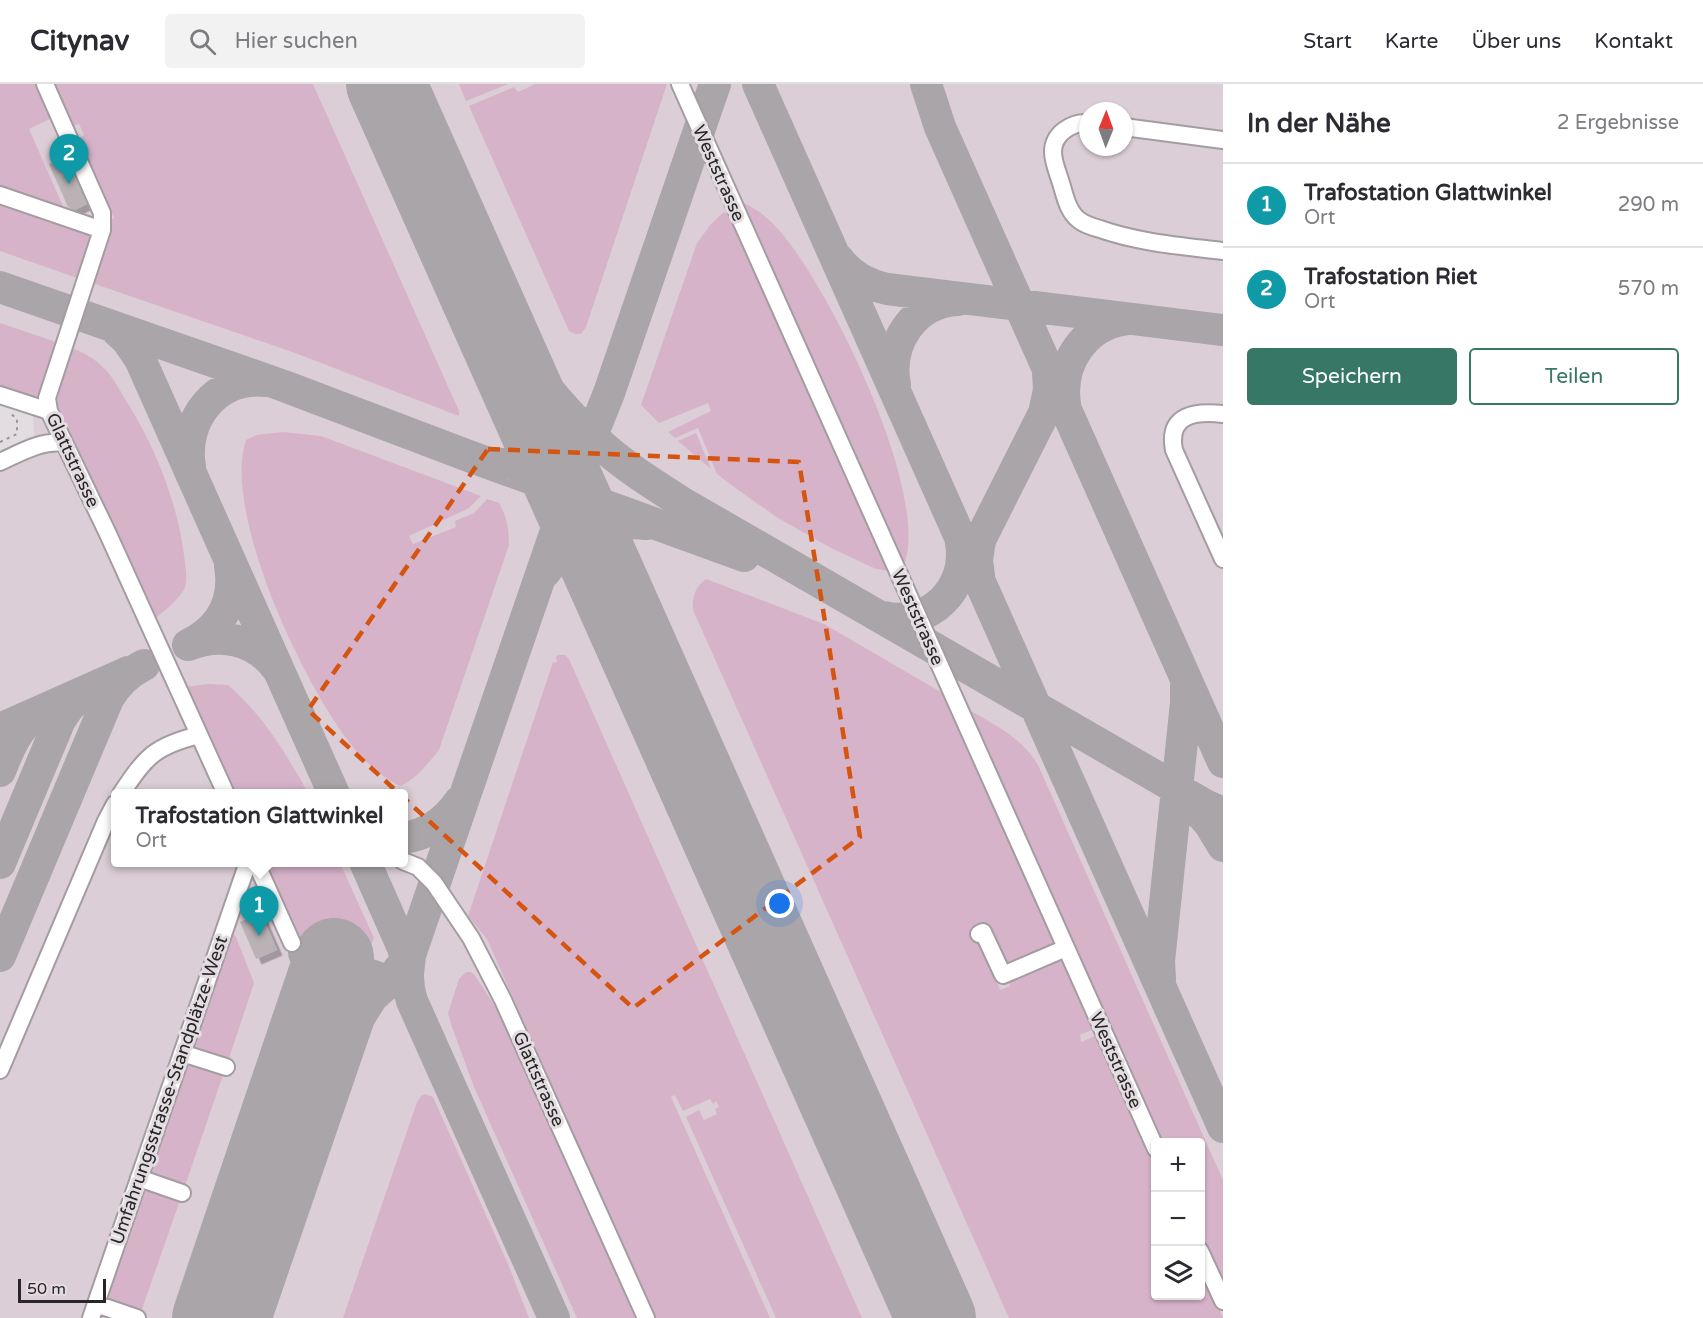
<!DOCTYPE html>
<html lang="de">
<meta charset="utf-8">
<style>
:root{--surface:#fff;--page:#f2f2f3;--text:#2b2b33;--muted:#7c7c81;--line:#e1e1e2;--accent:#377766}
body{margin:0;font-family:"Varela Round",sans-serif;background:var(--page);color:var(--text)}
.controls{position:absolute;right:18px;bottom:18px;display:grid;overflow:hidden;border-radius:6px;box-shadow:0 2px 4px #0004}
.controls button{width:54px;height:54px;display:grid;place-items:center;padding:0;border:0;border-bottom:2px solid var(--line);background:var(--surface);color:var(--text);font:30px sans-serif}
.compass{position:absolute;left:1079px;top:18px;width:54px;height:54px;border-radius:50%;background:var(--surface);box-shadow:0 2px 4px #0004;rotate:1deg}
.scale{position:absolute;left:18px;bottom:15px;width:88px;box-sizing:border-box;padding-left:6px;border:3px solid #292628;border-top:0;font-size:16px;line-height:21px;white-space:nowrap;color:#292628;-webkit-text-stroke:4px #e3dde1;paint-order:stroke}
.you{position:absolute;left:780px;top:820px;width:21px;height:21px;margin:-15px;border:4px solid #fff;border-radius:50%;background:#1a73e8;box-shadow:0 0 0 9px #1a73e833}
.badge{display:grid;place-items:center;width:39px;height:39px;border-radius:50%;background:var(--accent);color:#fff;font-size:20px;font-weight:700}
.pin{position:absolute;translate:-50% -50px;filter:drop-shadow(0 2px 3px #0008)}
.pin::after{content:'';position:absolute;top:32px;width:21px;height:18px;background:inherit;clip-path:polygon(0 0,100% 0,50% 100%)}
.popup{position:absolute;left:111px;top:705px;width:297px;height:78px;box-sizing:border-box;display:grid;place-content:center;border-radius:6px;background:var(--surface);filter:drop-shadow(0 2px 4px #0005);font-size:20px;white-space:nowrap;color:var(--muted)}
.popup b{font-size:22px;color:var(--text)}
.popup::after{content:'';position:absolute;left:50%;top:100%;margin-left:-12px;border:12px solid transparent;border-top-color:var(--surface)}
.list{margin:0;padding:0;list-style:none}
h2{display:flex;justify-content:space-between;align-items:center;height:78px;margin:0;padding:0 24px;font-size:26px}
h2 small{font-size:20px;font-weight:400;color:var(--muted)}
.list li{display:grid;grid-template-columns:39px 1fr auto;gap:18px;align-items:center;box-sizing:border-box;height:84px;padding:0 24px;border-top:2px solid var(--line)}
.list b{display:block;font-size:22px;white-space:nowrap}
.list p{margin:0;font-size:20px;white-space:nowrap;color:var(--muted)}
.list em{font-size:20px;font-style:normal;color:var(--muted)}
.actions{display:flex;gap:12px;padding:18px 24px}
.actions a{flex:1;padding:14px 0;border:2px solid var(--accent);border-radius:6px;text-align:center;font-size:21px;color:var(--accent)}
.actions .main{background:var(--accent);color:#fff}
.icon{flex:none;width:33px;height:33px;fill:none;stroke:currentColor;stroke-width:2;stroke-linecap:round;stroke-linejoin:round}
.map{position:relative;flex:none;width:1223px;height:1234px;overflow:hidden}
header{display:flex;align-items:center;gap:36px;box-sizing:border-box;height:84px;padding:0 30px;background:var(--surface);border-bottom:2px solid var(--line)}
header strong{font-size:28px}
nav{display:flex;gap:33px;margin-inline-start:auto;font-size:21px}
.search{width:420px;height:54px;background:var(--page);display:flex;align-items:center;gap:15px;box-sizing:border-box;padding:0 21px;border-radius:6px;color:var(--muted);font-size:22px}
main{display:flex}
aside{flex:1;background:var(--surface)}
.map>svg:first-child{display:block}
</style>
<header>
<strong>Citynav</strong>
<div class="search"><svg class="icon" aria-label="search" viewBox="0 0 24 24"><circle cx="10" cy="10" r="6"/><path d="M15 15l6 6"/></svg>Hier suchen</div>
<nav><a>Start</a><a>Karte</a><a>Über uns</a><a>Kontakt</a></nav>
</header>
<main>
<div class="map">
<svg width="1223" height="1234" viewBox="0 0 1223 1234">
<defs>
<filter id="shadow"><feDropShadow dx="5.5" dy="5.5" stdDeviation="0" flood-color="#0004"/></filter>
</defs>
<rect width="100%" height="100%" fill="#e3dde1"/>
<path fill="#dcced7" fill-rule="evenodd" d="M0 0H1223V1234H0V369L34 353 33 328 0 317ZM1088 27H1124V63H1088ZM115 710H403V778H115ZM1156 1058H1200V1212H1156Z"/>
<path fill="#d7b3ca" d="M0 0H41L56 32 29 45 66 129 0 108Z
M49 0H313L459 327V332L295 269 89 198 109 138 114 134 79 54 84 51 79 40 69 44Z
M459 0H508L466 17Z
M535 0H667L586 243 581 250H575L569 247 469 22 514 3 518 8Z
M0 114 93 151 80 195 0 167Z
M744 119C757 125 767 133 777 144 827 197 934 414 903 483L742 122Z
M724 128 729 131 731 130 890 487 876 485 833 465 778 434 734 403 717 390 698 344 675 354 668 348 711 327 708 319 659 339 641 321 697 159 711 140Z
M0 239 59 259 41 309 31 315 0 306Z
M70 263C83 268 94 274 104 284 114 294 120 307 127 318 156 365 177 417 184 471 185 481 188 494 185 503 181 515 162 528 154 536L58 322 57 302Z
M283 348 321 352 481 412 469 424 461 428 409 452 413 460 456 443 455 437 474 429 487 415 499 419C507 433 509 445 509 461L439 666C428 679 417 695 400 702 384 694 372 684 360 671 309 615 221 430 246 356L256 351Z
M696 349 711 385 678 357Z
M706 495 824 540 946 611 1055 855V861L997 898 1000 906 1010 902 1009 897 1061 874 1064 876 1094 945 1080 951 1081 958 1097 951 1155 1081 1156 1212H1200L1201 1182 1223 1234H1009L693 526C692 513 695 503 706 495Z
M558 571H565L569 575 862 1234H776L686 1033 699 1026 704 1036 717 1030 715 1025 719 1023 716 1017 713 1020 710 1015 683 1027 675 1011 671 1013 770 1234H655L487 855 468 832 553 578 556 579 557 575 555 574Z
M209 600 228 601C263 631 286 669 308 709H231L183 603Z
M971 627C997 642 1023 655 1038 681L1223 1096V1197L1220 1195 1201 1152 1200 1058H1159L970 634Z
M262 779H340L374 854 364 879 358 881 295 859Z
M233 849 236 853 254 899 229 974 226 977 194 966V964Z
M307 877 321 882 305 928 323 935 340 889 354 893 236 1234H184Z
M466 888H470L474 890 500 930 635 1234H577L474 1003 452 943 448 929 459 895Z
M191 977 222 988 223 991 186 1099 183 1103 151 1089 187 982Z
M425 1010 433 1013 508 1180 529 1234H343L417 1018 421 1012Z
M147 1103 179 1116V1119L141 1228 107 1216 144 1106Z"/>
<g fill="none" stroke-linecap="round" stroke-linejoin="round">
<path stroke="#aaa5a8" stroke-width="32" d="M758 0 1223 1043
M926 0 940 43 1223 678
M464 174C499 243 541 307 599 359 624 382 653 400 681 418L1207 722 1223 729
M838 175C851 192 866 200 887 205L1223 246
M0 203 284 302 466 371 744 472
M113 243 127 256 140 275 334 710
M895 301C887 259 914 218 958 216
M1065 320C1059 279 1085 240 1127 235
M499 380C537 380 571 367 594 337
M190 383C182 336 216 292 266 297
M230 482C236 518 221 545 188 561 221 548 254 555 276 583
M545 488C567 455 606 435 646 440
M979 492 977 476 980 456 1044 329 1049 306 1048 288
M884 533C929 544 969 504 961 459
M0 645 128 588
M0 687C9 665 16 645 35 631
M1189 717 1209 739 1223 762
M403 754C428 751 446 737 460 717
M365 778 403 864 407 880 409 905 412 917 554 1234
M0 779 60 636 68 624 82 610
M304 869 391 898 399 885
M0 872 108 615C117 599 128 589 144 581
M408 890 410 871 569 409 609 309 715 0
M1160 895 1159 877 1186 619V602
M256 1234 359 934 372 913 398 890 411 868"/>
<path stroke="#aaa5a8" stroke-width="80" d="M386 0 936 1234
M212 1234 334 874"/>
</g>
<path fill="#b9b3b6" filter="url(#shadow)" d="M66 73 87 120 75 126 68 123 49 80Z
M261 829 277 866 256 875 240 838Z"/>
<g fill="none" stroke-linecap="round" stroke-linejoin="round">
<g stroke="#a39ca0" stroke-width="20">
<path id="minor" d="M45 0 102 129V146L47 314 49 327 108 450 226 710
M680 0 1156 1065
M1088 39C1071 38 1053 50 1053 68 1053 78 1058 89 1061 99 1065 112 1068 128 1079 136 1085 141 1093 143 1100 145 1140 159 1182 162 1223 167
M1124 43 1223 56
M0 111 102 146
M0 311 49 327
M1223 330C1196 327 1167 330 1174 366L1223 475
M0 378C20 369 41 356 64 359
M121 710C146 672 155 662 199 651
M403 777 418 783 434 799 471 854 503 916 646 1234
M254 778 257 781 292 859
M979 850 983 848 1003 891 1066 864
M182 969 226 983
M0 986 106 737 115 720
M139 1094 182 1109
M1200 1167 1223 1217
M96 1220 137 1234
M91 1234 248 778"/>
</g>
<path stroke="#999497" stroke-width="2" stroke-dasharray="3 4.5" stroke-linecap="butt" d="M0 358 17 350V335L10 329"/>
<use href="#minor" stroke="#fff" stroke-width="16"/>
</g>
<path fill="none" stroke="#d5540f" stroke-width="4.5" stroke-dasharray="12 8" stroke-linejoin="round" d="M488 365 799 378 860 753 633 924 308 626Z"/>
<g text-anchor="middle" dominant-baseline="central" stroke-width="6" stroke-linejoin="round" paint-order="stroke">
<g font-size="18" fill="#292628" stroke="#e3dde1">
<text transform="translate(719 89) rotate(66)">Weststrasse</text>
<text transform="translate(73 376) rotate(65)">Glattstrasse</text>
<text transform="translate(918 533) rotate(66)">Weststrasse</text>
<text transform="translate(1116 976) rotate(66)">Weststrasse</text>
<text transform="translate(539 995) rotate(66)">Glattstrasse</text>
<text transform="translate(169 1006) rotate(-71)">Umfahrungsstrasse-Standplätze-West</text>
</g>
</g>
</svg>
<div class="controls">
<button>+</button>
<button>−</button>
<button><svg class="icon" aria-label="layers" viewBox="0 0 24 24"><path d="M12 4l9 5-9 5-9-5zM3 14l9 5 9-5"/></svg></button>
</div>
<svg class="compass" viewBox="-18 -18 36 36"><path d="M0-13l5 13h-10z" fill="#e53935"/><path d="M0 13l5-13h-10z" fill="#7c7c81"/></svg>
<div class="scale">50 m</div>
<div class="you"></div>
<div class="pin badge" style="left:259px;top:852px;background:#0f9aa8">1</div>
<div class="popup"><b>Trafostation Glattwinkel</b>Ort</div>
<div class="pin badge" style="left:69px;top:100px;background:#0f9aa8">2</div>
</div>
<aside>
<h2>In der Nähe<small>2 Ergebnisse</small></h2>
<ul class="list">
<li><span class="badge" style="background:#0f9aa8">1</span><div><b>Trafostation Glattwinkel</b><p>Ort</p></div><em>290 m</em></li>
<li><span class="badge" style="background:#0f9aa8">2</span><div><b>Trafostation Riet</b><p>Ort</p></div><em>570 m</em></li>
</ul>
<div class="actions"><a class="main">Speichern</a><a>Teilen</a></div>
</aside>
</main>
